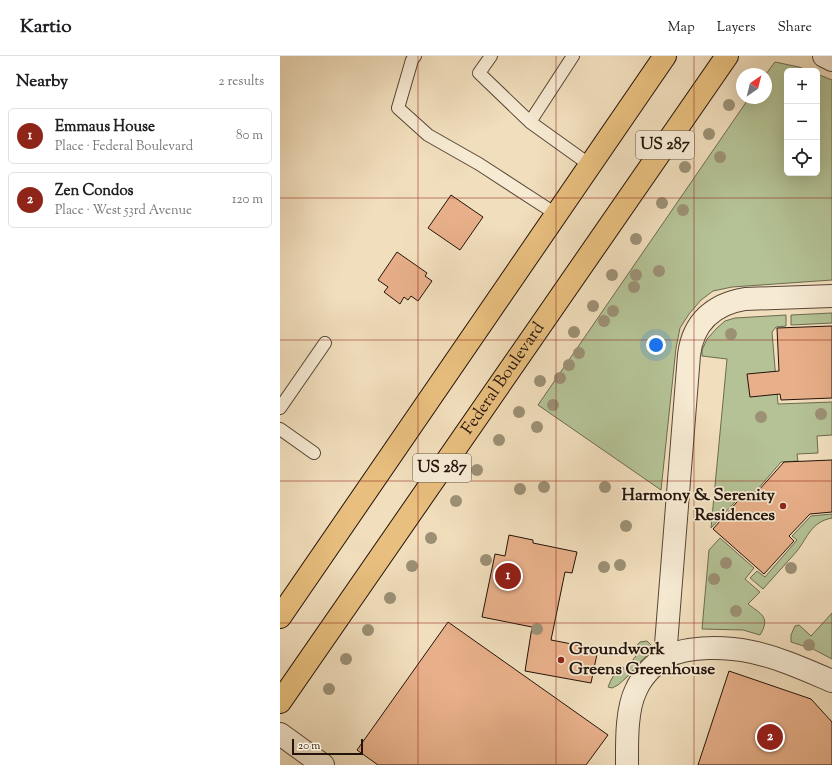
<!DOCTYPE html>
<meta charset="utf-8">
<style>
:root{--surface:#fff;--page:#f2f2f2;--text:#202124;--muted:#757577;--line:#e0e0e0;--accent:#8f2418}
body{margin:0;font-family:"Sorts Mill Goudy",serif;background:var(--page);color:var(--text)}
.controls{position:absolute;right:12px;top:12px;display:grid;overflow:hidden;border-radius:6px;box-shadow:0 4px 16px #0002}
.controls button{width:36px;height:36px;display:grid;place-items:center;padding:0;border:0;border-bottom:1px solid var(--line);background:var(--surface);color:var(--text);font:20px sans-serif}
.compass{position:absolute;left:456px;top:12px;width:36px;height:36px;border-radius:50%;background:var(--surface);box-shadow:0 4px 16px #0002;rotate:35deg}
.scale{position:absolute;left:12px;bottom:10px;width:71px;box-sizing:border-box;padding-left:4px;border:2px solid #24130b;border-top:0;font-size:11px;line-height:14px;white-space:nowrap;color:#24130b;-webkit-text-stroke:3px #f6ead3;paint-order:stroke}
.you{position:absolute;left:376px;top:289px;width:14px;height:14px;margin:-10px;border:3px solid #fff;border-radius:50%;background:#1a73e8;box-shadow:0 0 0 6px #1a73e833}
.badge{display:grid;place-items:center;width:26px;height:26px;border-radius:50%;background:var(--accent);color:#fff;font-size:13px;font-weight:700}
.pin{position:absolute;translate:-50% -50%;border:2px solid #fff;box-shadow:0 1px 4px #0006}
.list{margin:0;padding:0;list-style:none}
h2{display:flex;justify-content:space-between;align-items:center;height:52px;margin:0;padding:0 16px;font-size:17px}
h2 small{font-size:13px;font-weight:400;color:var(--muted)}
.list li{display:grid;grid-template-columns:26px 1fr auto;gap:12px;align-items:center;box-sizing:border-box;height:56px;margin:0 8px 8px;padding:0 8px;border:1px solid var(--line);border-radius:6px}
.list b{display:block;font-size:15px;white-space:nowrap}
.list p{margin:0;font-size:13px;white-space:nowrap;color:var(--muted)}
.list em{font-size:13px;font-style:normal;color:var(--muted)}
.icon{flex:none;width:22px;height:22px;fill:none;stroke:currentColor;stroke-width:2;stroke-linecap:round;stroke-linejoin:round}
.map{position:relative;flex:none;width:552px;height:709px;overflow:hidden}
header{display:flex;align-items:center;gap:24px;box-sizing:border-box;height:56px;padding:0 20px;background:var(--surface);border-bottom:1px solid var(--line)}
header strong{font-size:19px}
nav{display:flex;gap:22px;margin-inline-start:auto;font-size:14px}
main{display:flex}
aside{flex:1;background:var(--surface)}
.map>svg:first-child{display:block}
</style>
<header>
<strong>Kartio</strong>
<nav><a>Map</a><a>Layers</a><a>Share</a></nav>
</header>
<main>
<aside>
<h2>Nearby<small>2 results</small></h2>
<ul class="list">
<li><span class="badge">1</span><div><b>Emmaus House</b><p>Place · Federal Boulevard</p></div><em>80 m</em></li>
<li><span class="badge">2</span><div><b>Zen Condos</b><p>Place · West 53rd Avenue</p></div><em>120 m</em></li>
</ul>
</aside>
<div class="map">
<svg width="552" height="709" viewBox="0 0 552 709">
<rect width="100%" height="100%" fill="#f1debc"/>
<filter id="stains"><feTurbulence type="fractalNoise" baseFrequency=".005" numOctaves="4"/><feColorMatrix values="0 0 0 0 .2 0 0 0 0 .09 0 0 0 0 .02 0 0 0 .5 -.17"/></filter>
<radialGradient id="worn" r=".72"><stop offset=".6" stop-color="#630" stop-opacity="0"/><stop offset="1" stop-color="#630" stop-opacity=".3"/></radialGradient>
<path fill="#b4c295" stroke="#6c6a50" d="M495 6 519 11 529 15H507V117H537V18L552 24V224L452 231 433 235 421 244 409 258 400 272 396 292 381 434 258 349 469 42H486V18Z
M552 257V267L511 269V259Z
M506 259V270L496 271 492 276 498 348 552 346V379L537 380 538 397 517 398 518 405 501 406 471 441 464 436 431 472 447 303 422 300V294L427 283 437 272 445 265 455 262Z
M552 458V462C531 466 528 481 517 495 506 508 494 520 483 533L470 522 477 515 485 521 517 484 512 480 531 460Z
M440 482 474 512 465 523 480 536 468 548C481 558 491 561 480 579L463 574 422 573 429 494Z
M552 557V603L533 593 511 586V579L515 570 519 569 531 580Z
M367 585 372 590 366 601 361 605 347 621 338 629 332 632 328 631 331 624 340 609 345 613 356 600 352 595 360 586Z"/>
<path fill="#e8b08a" stroke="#24130b" d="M171 139 203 161 180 194 148 172Z
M117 196 147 217 145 220 152 225 138 245 131 240 128 244 124 241 120 248 104 236 108 231 98 224Z
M552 270V342L501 344 500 338 470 341 467 318 499 315 497 272Z
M552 404V456L530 458 509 480 514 485 484 518 433 473 464 438 470 444 504 406Z
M229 479 253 484V487L297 496 292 517 285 516 271 584 318 593 311 627 245 615 252 571 202 561 215 498 225 500Z
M168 566 328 679 306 709H98L77 694Z
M449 615 531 643 552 666V709H418Z"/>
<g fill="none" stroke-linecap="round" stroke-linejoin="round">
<g stroke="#574637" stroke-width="14">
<path id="service" d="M135 0 132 4 118 52 148 79 199 108 276 158
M211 0 199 17 250 66 310 109
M250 66 293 0
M0 352 45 287
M0 373 34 397"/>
</g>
<g stroke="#574637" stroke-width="24">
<path id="minor" d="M544 0 552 4
M385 601 409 299C413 266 434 248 465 243L552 240
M0 678 43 709
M347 709C347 687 346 654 356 634 361 622 374 607 386 601 409 589 448 591 472 596 500 602 526 614 552 625"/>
</g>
<g stroke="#24130b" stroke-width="24">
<g id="primary">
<path d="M0 561 385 0"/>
<path id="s1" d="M0 646 447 0"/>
</g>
</g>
<use href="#service" stroke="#f6ead3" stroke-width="12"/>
<use href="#minor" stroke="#f6ead3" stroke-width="22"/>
<use href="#primary" stroke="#e8bf7e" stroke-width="22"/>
</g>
<g fill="#9c9075">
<circle cx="449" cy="49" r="6"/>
<circle cx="429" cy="78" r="6"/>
<circle cx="440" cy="101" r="6"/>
<circle cx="405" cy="111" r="6"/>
<circle cx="382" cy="147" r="6"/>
<circle cx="403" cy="154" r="6"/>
<circle cx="356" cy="183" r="6"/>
<circle cx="379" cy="215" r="6"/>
<circle cx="332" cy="219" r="6"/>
<circle cx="356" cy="219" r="6"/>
<circle cx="354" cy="231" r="6"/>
<circle cx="313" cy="250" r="6"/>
<circle cx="333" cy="255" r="6"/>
<circle cx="324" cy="265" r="6"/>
<circle cx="294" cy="276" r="6"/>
<circle cx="451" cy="278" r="6"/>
<circle cx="299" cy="297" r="6"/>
<circle cx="289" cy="309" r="6"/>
<circle cx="280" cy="322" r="6"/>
<circle cx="260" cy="325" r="6"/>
<circle cx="273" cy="349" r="6"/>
<circle cx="239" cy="356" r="6"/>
<circle cx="541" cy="358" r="6"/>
<circle cx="481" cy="361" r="6"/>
<circle cx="257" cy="371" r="6"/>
<circle cx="219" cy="384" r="6"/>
<circle cx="197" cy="414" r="6"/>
<circle cx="264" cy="431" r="6"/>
<circle cx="325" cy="431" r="6"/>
<circle cx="240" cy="433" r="6"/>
<circle cx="176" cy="445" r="6"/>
<circle cx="346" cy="470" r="6"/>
<circle cx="151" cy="482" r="6"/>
<circle cx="206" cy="504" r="6"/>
<circle cx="446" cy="507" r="6"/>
<circle cx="340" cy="509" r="6"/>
<circle cx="132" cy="510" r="6"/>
<circle cx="324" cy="511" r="6"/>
<circle cx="511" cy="512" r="6"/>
<circle cx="434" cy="523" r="6"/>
<circle cx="110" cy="542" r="6"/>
<circle cx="456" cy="555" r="6"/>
<circle cx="257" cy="573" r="6"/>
<circle cx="88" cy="574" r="6"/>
<circle cx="529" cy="589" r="6"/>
<circle cx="66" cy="603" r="6"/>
<circle cx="49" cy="633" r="6"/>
</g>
<path fill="none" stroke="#8f2418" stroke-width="1" stroke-opacity="0.55" d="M138 0V709M276 0V709M414 0V709M0 142H552M0 284H552M0 425H552M0 567H552"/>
<g fill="#8f2418" stroke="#f6ead3" stroke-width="1.5">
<circle cx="503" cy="450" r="4"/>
<circle cx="281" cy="604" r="4"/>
</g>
<g text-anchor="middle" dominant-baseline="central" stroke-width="3.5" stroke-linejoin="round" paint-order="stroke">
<g fill="#f6ead3" stroke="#635447" stroke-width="1">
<rect x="356" y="75" width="58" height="28" rx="3"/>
<rect x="133" y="398" width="58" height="28" rx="3"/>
</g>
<g font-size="16" font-weight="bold" fill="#24130b">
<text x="385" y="89">US 287</text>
<text x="162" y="412">US 287</text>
</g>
<g font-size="17" fill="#24130b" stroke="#f6ead3">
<text stroke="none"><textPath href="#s1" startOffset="393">Federal Boulevard</textPath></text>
</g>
<g font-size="17" font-weight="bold" fill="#24130b" stroke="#f6ead3" text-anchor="end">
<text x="495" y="440">Harmony &amp; Serenity<tspan x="495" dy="20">Residences</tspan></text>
<text x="289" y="594" text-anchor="start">Groundwork<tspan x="289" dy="20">Greens Greenhouse</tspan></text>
</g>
</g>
<rect width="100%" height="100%" filter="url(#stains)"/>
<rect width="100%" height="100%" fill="url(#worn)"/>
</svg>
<div class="controls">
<button>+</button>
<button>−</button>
<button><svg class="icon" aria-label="locate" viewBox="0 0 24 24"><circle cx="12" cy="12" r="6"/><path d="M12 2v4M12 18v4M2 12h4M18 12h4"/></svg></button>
</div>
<svg class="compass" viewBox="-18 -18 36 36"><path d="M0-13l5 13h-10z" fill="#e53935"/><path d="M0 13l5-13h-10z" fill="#757577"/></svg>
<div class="scale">20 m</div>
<div class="you"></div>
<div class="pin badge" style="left:228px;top:520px">1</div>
<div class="pin badge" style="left:490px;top:681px">2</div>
</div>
</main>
